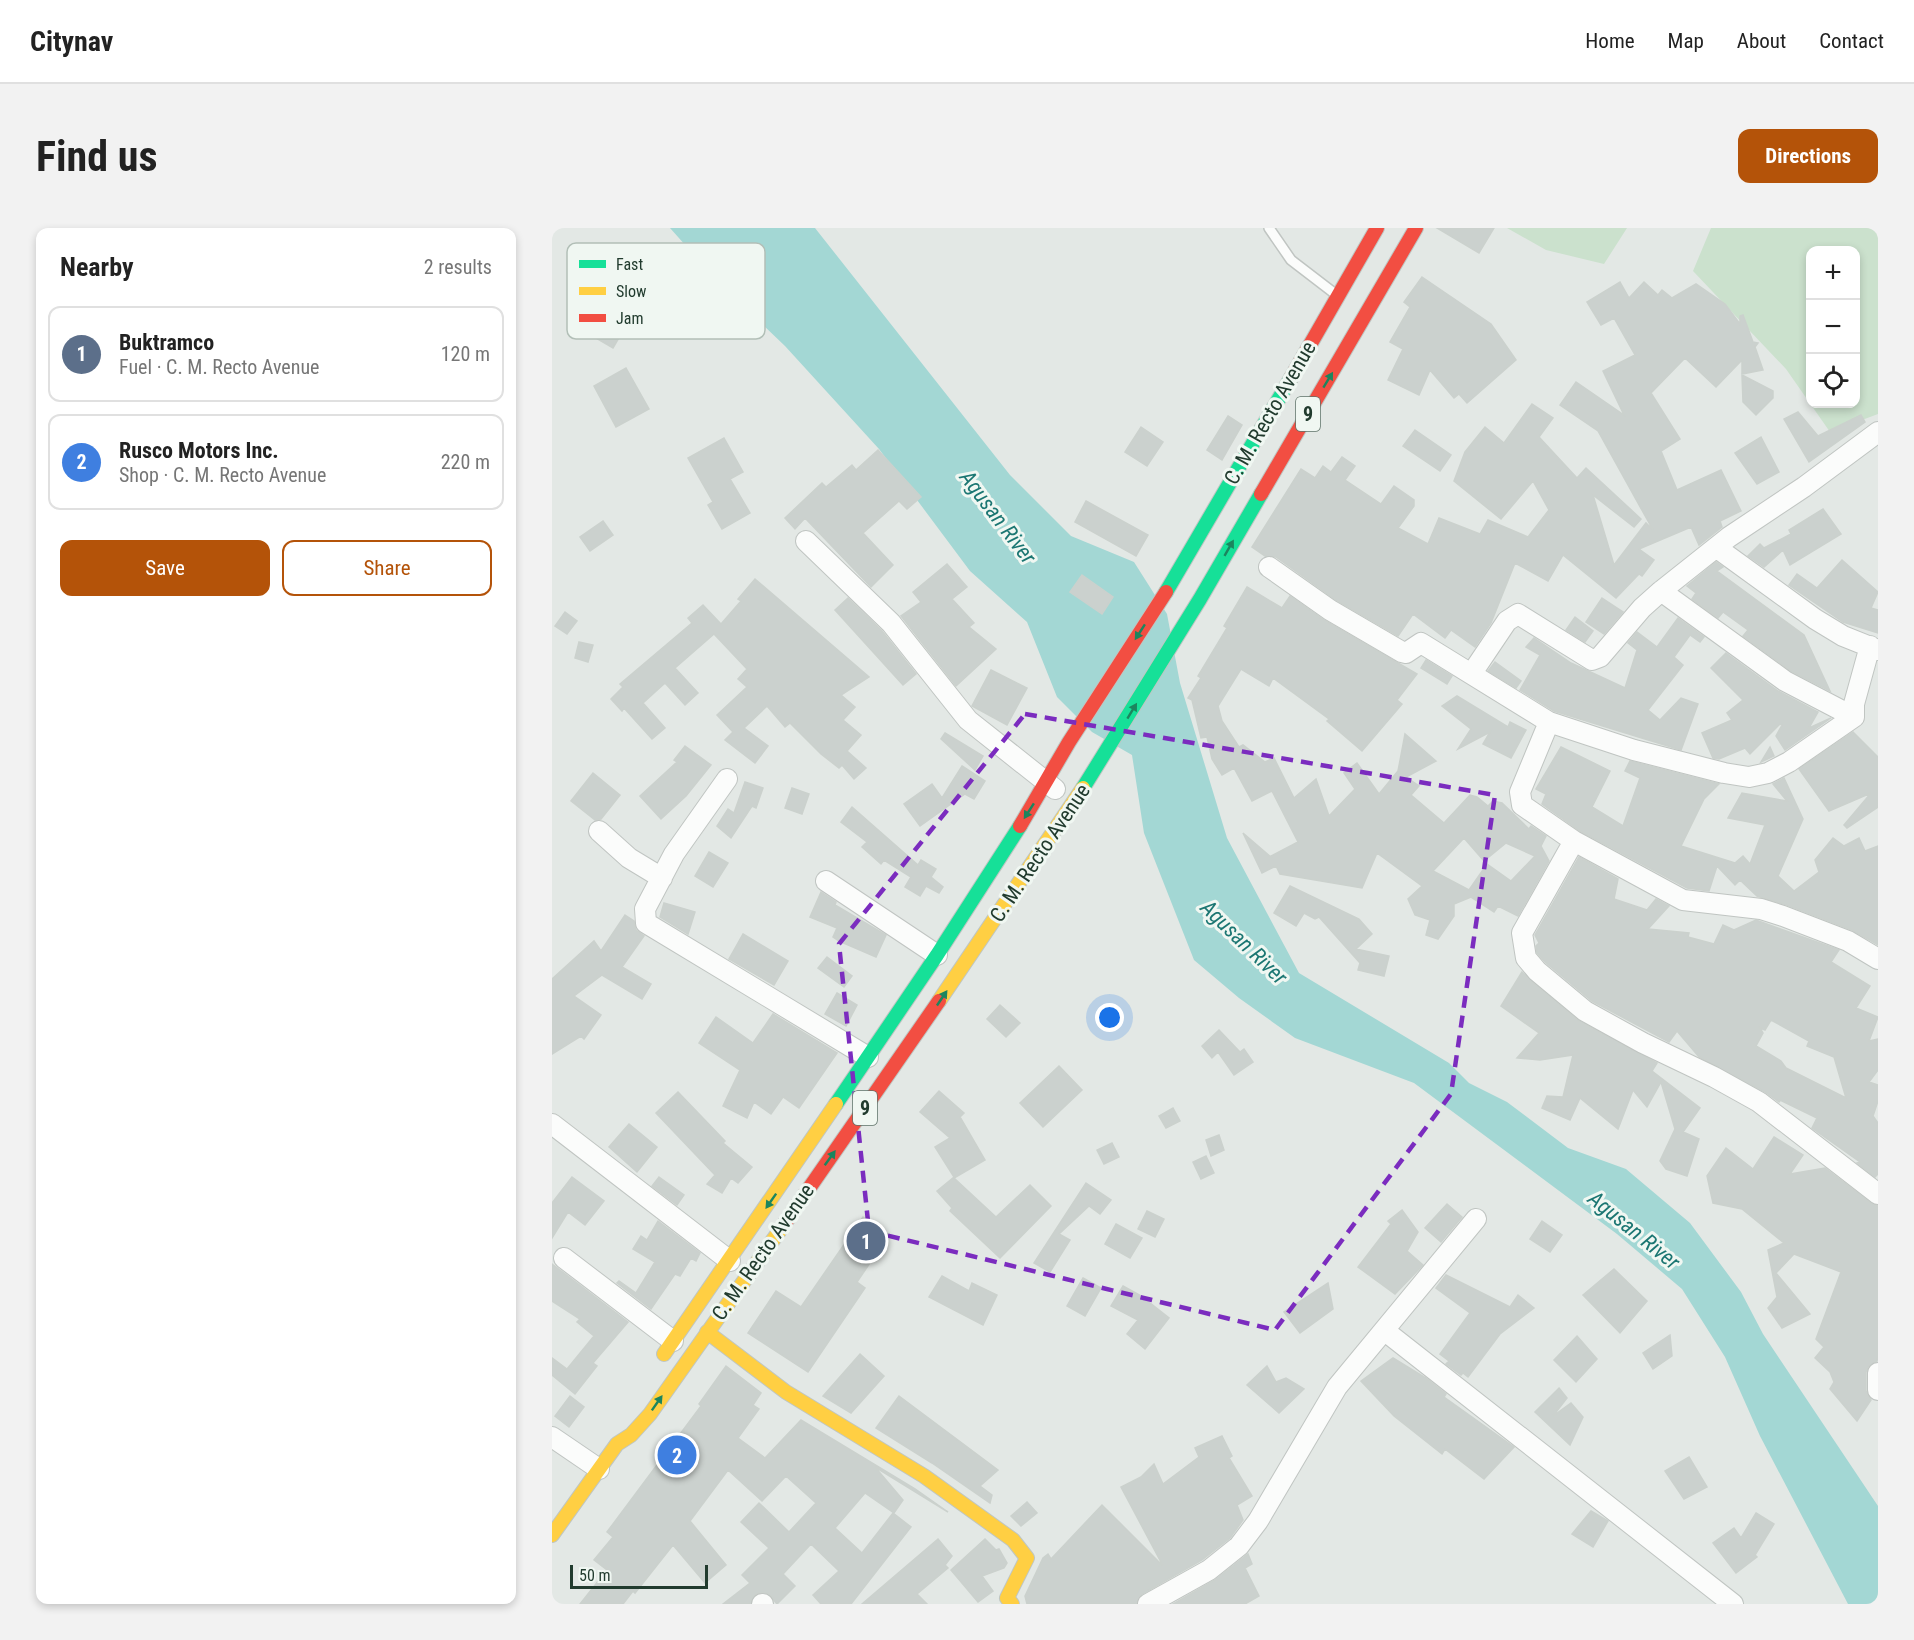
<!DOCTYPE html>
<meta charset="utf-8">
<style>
:root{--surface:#fff;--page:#f2f2f2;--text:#222;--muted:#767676;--line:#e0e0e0;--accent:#b45309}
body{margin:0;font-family:"Roboto Condensed",sans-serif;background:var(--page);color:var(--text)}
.controls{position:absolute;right:18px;top:18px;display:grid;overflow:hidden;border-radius:12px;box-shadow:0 3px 9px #0003}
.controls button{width:54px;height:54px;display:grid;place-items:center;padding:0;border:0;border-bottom:2px solid var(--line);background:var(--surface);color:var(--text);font:30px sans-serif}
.scale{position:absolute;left:18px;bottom:15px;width:138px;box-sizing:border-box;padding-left:6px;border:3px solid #213b2e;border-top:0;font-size:16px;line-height:21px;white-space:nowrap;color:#213b2e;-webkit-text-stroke:4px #f0f7f2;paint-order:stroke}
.you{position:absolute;left:558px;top:790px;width:21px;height:21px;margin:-15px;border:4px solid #fff;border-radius:50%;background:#1a73e8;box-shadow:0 0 0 9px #1a73e833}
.badge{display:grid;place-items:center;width:39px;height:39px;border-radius:50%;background:var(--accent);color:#fff;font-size:20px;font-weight:700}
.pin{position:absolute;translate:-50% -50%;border:3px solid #fff;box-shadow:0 2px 6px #0006}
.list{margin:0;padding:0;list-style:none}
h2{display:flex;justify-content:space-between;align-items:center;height:78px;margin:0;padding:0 24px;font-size:26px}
h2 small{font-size:20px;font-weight:400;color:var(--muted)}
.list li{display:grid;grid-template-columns:39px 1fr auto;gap:18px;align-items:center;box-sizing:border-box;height:96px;margin:0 12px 12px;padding:0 12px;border:2px solid var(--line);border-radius:12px}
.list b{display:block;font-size:22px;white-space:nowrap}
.list p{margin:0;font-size:20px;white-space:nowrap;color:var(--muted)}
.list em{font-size:20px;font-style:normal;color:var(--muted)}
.actions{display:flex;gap:12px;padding:18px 24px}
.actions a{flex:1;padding:14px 0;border:2px solid var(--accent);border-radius:12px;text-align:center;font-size:21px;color:var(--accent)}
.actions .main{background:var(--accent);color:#fff}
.icon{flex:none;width:33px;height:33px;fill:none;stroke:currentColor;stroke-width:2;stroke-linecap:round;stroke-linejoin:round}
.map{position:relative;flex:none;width:1326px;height:1376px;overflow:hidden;border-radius:12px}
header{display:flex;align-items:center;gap:36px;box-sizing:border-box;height:84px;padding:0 30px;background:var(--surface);border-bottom:2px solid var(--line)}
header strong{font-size:28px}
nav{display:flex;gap:33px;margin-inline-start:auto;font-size:21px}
.intro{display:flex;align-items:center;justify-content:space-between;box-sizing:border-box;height:144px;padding:0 36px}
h1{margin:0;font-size:42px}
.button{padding:15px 27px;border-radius:12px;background:var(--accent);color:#fff;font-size:21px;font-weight:700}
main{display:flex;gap:36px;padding:0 36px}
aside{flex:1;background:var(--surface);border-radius:12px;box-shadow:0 3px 9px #0003}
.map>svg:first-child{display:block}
</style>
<header>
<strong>Citynav</strong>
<nav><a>Home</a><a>Map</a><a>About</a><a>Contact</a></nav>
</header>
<div class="intro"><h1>Find us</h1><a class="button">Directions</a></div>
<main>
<aside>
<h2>Nearby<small>2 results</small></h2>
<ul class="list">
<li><span class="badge" style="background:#5c6f8a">1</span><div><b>Buktramco</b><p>Fuel · C. M. Recto Avenue</p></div><em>120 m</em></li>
<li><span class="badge" style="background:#3f7fe0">2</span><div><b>Rusco Motors Inc.</b><p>Shop · C. M. Recto Avenue</p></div><em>220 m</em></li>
</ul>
<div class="actions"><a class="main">Save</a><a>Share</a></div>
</aside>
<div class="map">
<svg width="1326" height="1376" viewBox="0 0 1326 1376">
<rect width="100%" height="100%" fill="#e3e8e5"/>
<path fill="#cbe1cd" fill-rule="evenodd" d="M955 0H1075L1052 36 994 22Z
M1159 0H1326V186L1278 204 1234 141 1141 43ZM1258 22H1304V176H1258Z"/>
<path fill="#a3d7d4" d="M118 0H263L458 247 519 308 582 334 615 386 628 455 675 610 747 745 897 835 917 855 955 874 1016 920 1074 941 1138 995 1189 1064 1211 1106 1326 1278V1376H1296L1208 1208 1173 1129 1130 1061 1065 1006 862 855 743 810 687 770 642 732 592 605 580 527 540 504 505 469 475 394 418 343 327 221 233 118 168 56Z"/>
<path fill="#cbd1ce" stroke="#cbd1cd" stroke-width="1.5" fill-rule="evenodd" d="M885 0H942L927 25Z
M59 27 77 38 69 52 89 64 67 100 71 103 61 120 37 106 47 88 52 91 66 66 44 53Z
M870 49 939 96 964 132 915 175 907 166 902 170 878 142 867 167 836 152 851 121 838 114 858 79 852 74Z
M1068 54 1077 70 1092 54 1106 67 1110 62 1120 70 1144 56 1173 76 1188 96V88L1191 87 1201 114 1206 115 1203 119 1211 142 1190 146V132L1164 159 1133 130 1099 165 1128 211 1109 223 1125 262 1169 242 1189 283 1168 293 1170 299 1147 317 1139 299 1087 321 1102 332 1090 348 1087 346 1064 370 1011 327 996 353 963 335 939 395 923 419 899 402 893 410 861 386 846 408 784 372 724 329 713 328 700 319 749 241 763 250 771 238 779 244 790 229 803 238 793 252 829 276 842 258 862 272V278L846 300 876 316 887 290 928 306 936 292 976 309 997 282 981 253 949 291 902 253 913 224 933 199 952 215 980 176 1001 190 987 209 1025 250 1034 240 1089 291 1082 299 1041 267 1062 337 1094 295 1101 302 1046 203 1008 177 1024 154 1072 187 1051 143 1083 127 1062 90 1049 97 1035 74Z
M74 140 97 181 64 199 42 158Z
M1190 147 1221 163V170L1204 187 1191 174Z
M1246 184 1266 208 1309 187 1313 194 1257 234 1232 191Z
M676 188 690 197 670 232 655 222Z
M589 199 611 214 595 238 573 224Z
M863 202 899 227 888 243 851 218Z
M1209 209 1227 244 1205 256 1183 225Z
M172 210 191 244 178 251 198 285 170 301 156 277 161 274 136 230Z
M326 222 369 269 355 281 347 273 311 305 341 337 319 359 253 290 243 301 233 290 270 255 274 259 300 237 304 242Z
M534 273 596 307 584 328 523 294Z
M1271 281 1289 306 1238 337 1231 322 1212 339 1196 328 1208 316 1212 320 1239 306 1237 302Z
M51 293 61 307 38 323 28 309Z
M1290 332 1326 364 1319 380 1326 382V405L1291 394 1237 357 1245 346 1265 360Z
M1164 334 1171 339 1165 343 1252 407 1278 463 1239 443 1191 408 1196 402 1171 384 1166 390 1140 371 1144 365 1135 358Z
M395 336 415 359 400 371 422 395 417 399 444 421 404 458 349 388 369 374 361 364Z
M530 347 561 369 550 386 518 364Z
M203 351 317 449 289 467 303 479 291 492 309 507 295 523 314 540 302 551 290 537 287 540 269 526 238 495 233 499 215 478 192 500 216 518 203 535 173 512 181 504 165 487 195 459 186 451 195 441 162 406 123 440 146 465 133 477 113 455 91 475 113 500 100 511 72 480 70 483 59 471 71 459 68 456 140 395 136 390 151 377 169 396 189 373 186 371Z
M695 359 730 380 738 368 772 392 865 446 845 472 850 476 810 523 775 493 777 491 721 450 717 458 689 441 666 478 670 493 687 519 691 517 713 534 722 530 742 570 764 551 777 588 803 561 792 545 805 535 827 566 846 543 853 506 884 533 854 549 867 558 859 567 892 595 918 567 925 569 936 578 941 573 950 575 977 601 979 598 994 608 989 618 997 633 966 688 946 678 942 684 919 669 902 676V688L886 711 874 707 878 692 863 687 856 671 870 658 825 625 810 660 728 646 724 638 710 645 691 605 720 630 719 628 746 614 720 563 700 573 682 540 670 547 660 531 655 509 649 510 640 472 636 470 649 450 646 448 675 400 672 398ZM912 610 932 633 954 615 983 628 959 653 935 636 917 662 881 643Z
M296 370 330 403 364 446 351 457 283 382Z
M1050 370 1071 384 1052 406 1034 394Z
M13 384 25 393 15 406 3 398Z
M1023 389 1041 403 1033 414 1014 402Z
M1126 390 1152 409 1148 414 1138 407 1122 429 1131 437 1096 482 1108 492 1129 470 1146 476 1129 522 1002 483 968 462 988 427 974 419 982 410 1019 435 1073 460 1085 422 1076 415 1085 404 1105 419Z
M27 414 41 417 36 434 23 430Z
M1174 425 1226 463 1266 484 1257 500 1279 490 1233 522 1224 508 1230 497 1228 496 1198 526 1193 520 1167 531 1161 530 1150 505 1180 492 1175 485 1191 472 1159 440Z
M874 432 900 448 895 456 869 440Z
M943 434 969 453 964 460 936 443Z
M439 442 475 460 455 497 420 478Z
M905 468 956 499 958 494 974 502 959 530 931 516 938 504 906 521 919 501 890 478Z
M1301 504 1326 529V579L1295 600 1292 597 1319 565 1277 583 1247 541Z
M393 505 431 528 423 542 389 511Z
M133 518 159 537 134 568 109 591 88 568 125 534 122 532Z
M1009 519 1058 543 1040 579 1071 598 1088 550 1073 543 1078 533 1167 556 1152 571 1129 618 1183 635 1191 628 1198 636 1213 597 1176 590 1190 565 1235 573 1221 556 1232 550 1251 591 1226 648 1242 663 1267 644 1263 632 1281 610 1292 618 1307 610 1313 623 1326 618V717L1300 702 1235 677 1205 668 1188 652 1183 657 1165 638 1157 663 1135 660 1028 603 990 576 994 566 984 561Z
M1218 519 1222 528 1209 534Z
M410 538 433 553 422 571 413 566 368 598 352 576 380 556 390 570Z
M41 545 68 567 49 591 43 592 19 573Z
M193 554 211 560 204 580 200 578 179 610 165 598 176 581 182 585Z
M240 560 257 566 250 586 233 580Z
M300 579 366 637 369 632 384 641 379 649 391 659 387 665 374 658 368 668 353 659 359 649 332 632 329 636 310 619 315 614 289 594Z
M157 624 176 635 161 659 143 648Z
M1027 629 1066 651 1062 671 1095 682 1104 671 1117 678 1096 701 1137 705 1136 709 1162 716 1171 697 1182 702 1204 692 1287 722 1279 734 1318 758 1304 780 1326 789 1317 813 1326 811V842L1317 854 1326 857V873L1321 888 1326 895V946L1323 949 1305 935 1308 934 1260 900 1265 890 1228 872 1227 874 1213 864 1147 829 1125 803 1117 814 1040 773 993 734 985 725 984 718 987 715 983 707ZM1219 792 1257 813 1255 818 1282 829 1294 870 1234 840 1229 833 1204 818 1211 805 1208 800 1213 802Z
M738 658 807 691 820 706 804 721 837 728 832 748 806 742 808 735 767 689 763 691 752 685 744 698 722 685Z
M269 664 284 674 283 677 334 707 324 729 287 713 281 709 285 700 258 689Z
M112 675 143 684 136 706 108 689Z
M73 687 82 693 84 702 92 708 70 739 99 756 90 771 50 747 22 768 49 787 32 811 29 808 0 826V751L42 713 49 723Z
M191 706 236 733 222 757 177 731Z
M275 729 300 748 292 759 266 740Z
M970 744 1027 793 1105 835 1100 843 1148 880 1131 904 1147 911 1135 948 1114 941 1108 933 1123 901 1109 854 1095 879 1081 862 1066 901 1028 870 1018 892 990 880 995 868 1011 869 1021 827 988 832 965 830 987 805 949 778Z
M285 765 305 777 294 798 273 786Z
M448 777 468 795 454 809 435 791Z
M221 786 285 825 247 880 231 869 219 886 202 874 195 890 171 878 188 842 147 815 164 789 201 815Z
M667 802 688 824 692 821 701 834 682 847 666 824 660 830 650 818Z
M507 838 530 862 491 899 468 875Z
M387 863 412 885 408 889 433 932 402 950 444 989 478 957 499 978 448 1030 398 983 400 980 385 963 402 949 383 919 398 910 368 884Z
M126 864 173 913 171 915 200 939 186 955 179 950 170 965 155 956 163 947 104 885Z
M621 880 628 893 614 900 607 888Z
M77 896 105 919 85 944 57 919Z
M667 907 672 922 659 928 654 912Z
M1222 909 1251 927 1238 946 1273 940 1319 975 1326 978V1127L1325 1133 1316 1139 1314 1144V1163L1319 1172 1305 1193 1278 1161 1282 1154 1278 1144 1263 1130 1272 1119 1264 1111 1289 1044 1242 1026 1224 1045 1258 1086 1230 1100 1216 1080 1225 1069 1216 1022 1232 1015 1190 981 1161 975 1155 948 1174 920 1201 941Z
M560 915 567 929 552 936 545 922Z
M654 928 662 945 649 951 641 934Z
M20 949 52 973 33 997 16 984 0 1010V975Z
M107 949 132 967 125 977 100 958Z
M534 955 559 972 548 986 537 978 507 1006 518 1012 498 1044 482 1035Z
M895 976 910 989 889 1014 873 1000Z
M850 982 866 1004 855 1023 871 1037 843 1066 806 1039 839 996 836 993Z
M595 983 612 991 603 1009 586 1001Z
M311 989 337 1007 305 1054 313 1060 256 1144 196 1105 224 1063 249 1079Z
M106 993 148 1025 144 1033 139 1030 128 1048 123 1046 99 1081 65 1055 67 1053 84 1065 103 1034 81 1021 89 1008 95 1012Z
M990 993 1010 1007 998 1024 978 1011Z
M564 996 590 1010 578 1030 553 1016Z
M0 1036 76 1094 41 1135 45 1138 23 1166 0 1147V1130L15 1141 42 1108 25 1094 28 1091 0 1073Z
M1062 1041 1095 1073 1068 1105 1031 1067Z
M894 1047 958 1079 966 1067 982 1080 948 1106 916 1149 911 1145 909 1147 894 1136 897 1133 888 1126 918 1085 884 1060Z
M390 1048 417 1063 420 1055 445 1067 431 1097 377 1069Z
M531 1050 549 1060 533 1088 515 1078Z
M776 1055 781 1081 748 1105 732 1084Z
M571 1058 589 1068 617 1090 593 1121 575 1106 586 1092 559 1078Z
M1118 1107 1120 1128 1101 1141 1091 1125Z
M1025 1108 1045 1131 1024 1154 1002 1132Z
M308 1126 332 1148 299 1185 271 1168Z
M841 1130 874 1150 894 1166 892 1169 962 1219 932 1251 893 1221 890 1226 842 1188 809 1153Z
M174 1138 209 1165 201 1177 207 1181 186 1210 213 1230 249 1192 363 1261 396 1284 323 1239 351 1272 342 1285 313 1265 283 1300 310 1325 341 1285 359 1299 299 1376H269L261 1367 287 1343 259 1316 231 1346 243 1358 225 1376 217 1366 211 1364 204 1366 198 1376H171L198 1355 190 1347 217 1320 189 1294 207 1275 237 1304 264 1275 234 1248 210 1273 176 1242 138 1293 174 1337 153 1355 121 1317 83 1365 81 1363 71 1376H28L55 1342 42 1332 61 1309 55 1304 149 1178 147 1176Z
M715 1138 724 1154 734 1150 752 1161 727 1185 695 1157Z
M1007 1160 1015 1170 1001 1188 1019 1175 1031 1189 1018 1217 983 1184Z
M18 1168 32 1179 17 1199 3 1188Z
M347 1168 446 1242 428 1258 440 1267 438 1275 380 1235 324 1200Z
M670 1208 680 1228 677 1230 700 1268 685 1277 691 1292 678 1310 650 1332 590 1366 584 1376H475L473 1368 491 1330 496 1326 499 1331 550 1277 611 1338 569 1259 589 1249 602 1236 611 1256 647 1229 643 1220Z
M1137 1229 1155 1259 1132 1271 1113 1243Z
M475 1274 485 1285 469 1298 459 1288Z
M1039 1283 1056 1293 1041 1319 1020 1306Z
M1204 1285 1222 1296 1203 1327 1205 1329 1184 1345 1161 1315 1182 1300 1189 1310Z
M386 1311 400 1328 393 1337 396 1340 365 1366 375 1376H310Z
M433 1311 444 1322 447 1321 455 1335 452 1340 430 1348 441 1363 426 1374 399 1342Z
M696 1326 700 1336 693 1340 707 1368 693 1376H621L663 1352Z"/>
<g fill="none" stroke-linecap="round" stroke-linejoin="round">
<g stroke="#c0c5c2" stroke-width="12">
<path id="lane" d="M717 0 739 32 782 65"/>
</g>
<g stroke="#c0c5c2" stroke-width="22">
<path id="street" d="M254 313 339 395 416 492 503 561
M1165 320 1263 391 1291 408 1326 422
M717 339 778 382 850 424 854 425 869 415 997 494 1082 522 1172 545 1197 549 1216 545 1237 534 1302 489V476L1318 418
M1109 363 1233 453 1302 489
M920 445 955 393 966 386 1040 432 1048 429 1090 380 1109 363 1177 309 1252 259 1326 204
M997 494 968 564 970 577 1022 613 970 705 974 730 985 743 1033 783 1091 815 1162 849 1207 874 1326 966
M175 551 122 626 93 681 94 695 316 829
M47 603 77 630 110 650
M1022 613 1131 672 1209 681 1231 688 1296 713 1326 731
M274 653 385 727
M0 896 178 1033
M12 1030 121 1113
M833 1103 1181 1376
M1326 1145V1162
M0 1209 47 1241
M210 1376H211
M596 1376 657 1342 687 1318 706 1293 785 1159 924 991"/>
</g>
<g stroke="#bfc6c2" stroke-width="16">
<path id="fast" d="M614 364 739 150
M531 560 648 371 709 266
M284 876 385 727 468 598"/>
</g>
<g stroke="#bfc6c2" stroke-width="16">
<path id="slow" d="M387 773 531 560
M155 1104 234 1164 372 1248 461 1312 475 1330 455 1370 460 1376
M112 1126 284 876
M0 1307 65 1216 79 1207 98 1186 233 995"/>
</g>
<g stroke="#bfc6c2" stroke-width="16">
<path id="jam" d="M739 150 825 0
M709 266 864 0
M468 598 517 514 614 364
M233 995 387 773"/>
</g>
<use href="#lane" stroke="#fbfcfb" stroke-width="9"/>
<use href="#street" stroke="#fbfcfb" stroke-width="20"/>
<use href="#fast" stroke="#16e098" stroke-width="14"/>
<use href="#slow" stroke="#ffcf43" stroke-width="14"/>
<use href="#jam" stroke="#f24e42" stroke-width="14"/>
</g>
<defs><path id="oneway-solid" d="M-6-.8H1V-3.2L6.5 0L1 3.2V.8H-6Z" transform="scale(1.5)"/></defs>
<g fill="#1c855e">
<use href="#oneway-solid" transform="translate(776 152) rotate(-59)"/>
<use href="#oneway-solid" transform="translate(677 320) rotate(-60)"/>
<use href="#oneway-solid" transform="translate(588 404) rotate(123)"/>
<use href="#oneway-solid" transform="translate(580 483) rotate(-59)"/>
<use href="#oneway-solid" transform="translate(477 583) rotate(123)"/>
<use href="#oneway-solid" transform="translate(390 770) rotate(-56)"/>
<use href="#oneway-solid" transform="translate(278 930) rotate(-54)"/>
<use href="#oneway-solid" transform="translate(219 973) rotate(125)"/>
<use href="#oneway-solid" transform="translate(105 1175) rotate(-55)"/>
</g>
<path fill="none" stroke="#7b2cbf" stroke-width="4.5" stroke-dasharray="12 8" stroke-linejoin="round" d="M473 486 943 567 899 866 723 1102 317 1003 287 716Z"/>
<g text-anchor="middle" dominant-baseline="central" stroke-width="6" stroke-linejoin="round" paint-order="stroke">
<g fill="#f0f7f2" stroke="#5f7369" stroke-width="1.5">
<rect x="744" y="169" width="24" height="34" rx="4.5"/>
<rect x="301" y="863" width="24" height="34" rx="4.5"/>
</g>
<g font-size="20" font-weight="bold" fill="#213b2e">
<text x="756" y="186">9</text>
<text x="313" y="880">9</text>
</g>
<g font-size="21" fill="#213b2e" stroke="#f0f7f2">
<text transform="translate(718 185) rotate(-60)">C. M. Recto Avenue</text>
<text transform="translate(488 625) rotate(-56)">C. M. Recto Avenue</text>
<text transform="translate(211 1024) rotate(-55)">C. M. Recto Avenue</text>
</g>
<g font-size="22" font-style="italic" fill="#1b7672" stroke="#f0f7f2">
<text transform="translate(446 289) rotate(53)">Agusan River</text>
<text transform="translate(692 714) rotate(44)">Agusan River</text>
<text transform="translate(1082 1002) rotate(39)">Agusan River</text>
</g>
</g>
<rect x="15" y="15" width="198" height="96" rx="9" fill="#f0f7f2" stroke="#b2bfb7" stroke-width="1.5"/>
<rect x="27" y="32" width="27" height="8" fill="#16e098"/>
<rect x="27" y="59" width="27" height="8" fill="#ffcf43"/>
<rect x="27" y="86" width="27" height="8" fill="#f24e42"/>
<g font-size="16" fill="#213b2e">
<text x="64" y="42">Fast</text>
<text x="64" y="69">Slow</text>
<text x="64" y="96">Jam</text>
</g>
</svg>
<div class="controls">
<button>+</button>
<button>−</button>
<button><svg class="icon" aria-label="locate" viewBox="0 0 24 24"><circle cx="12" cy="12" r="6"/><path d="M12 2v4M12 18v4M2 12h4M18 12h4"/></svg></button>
</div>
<div class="scale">50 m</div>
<div class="you"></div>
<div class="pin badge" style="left:314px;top:1013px;background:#5c6f8a">1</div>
<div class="pin badge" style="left:125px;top:1227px;background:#3f7fe0">2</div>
</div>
</main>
